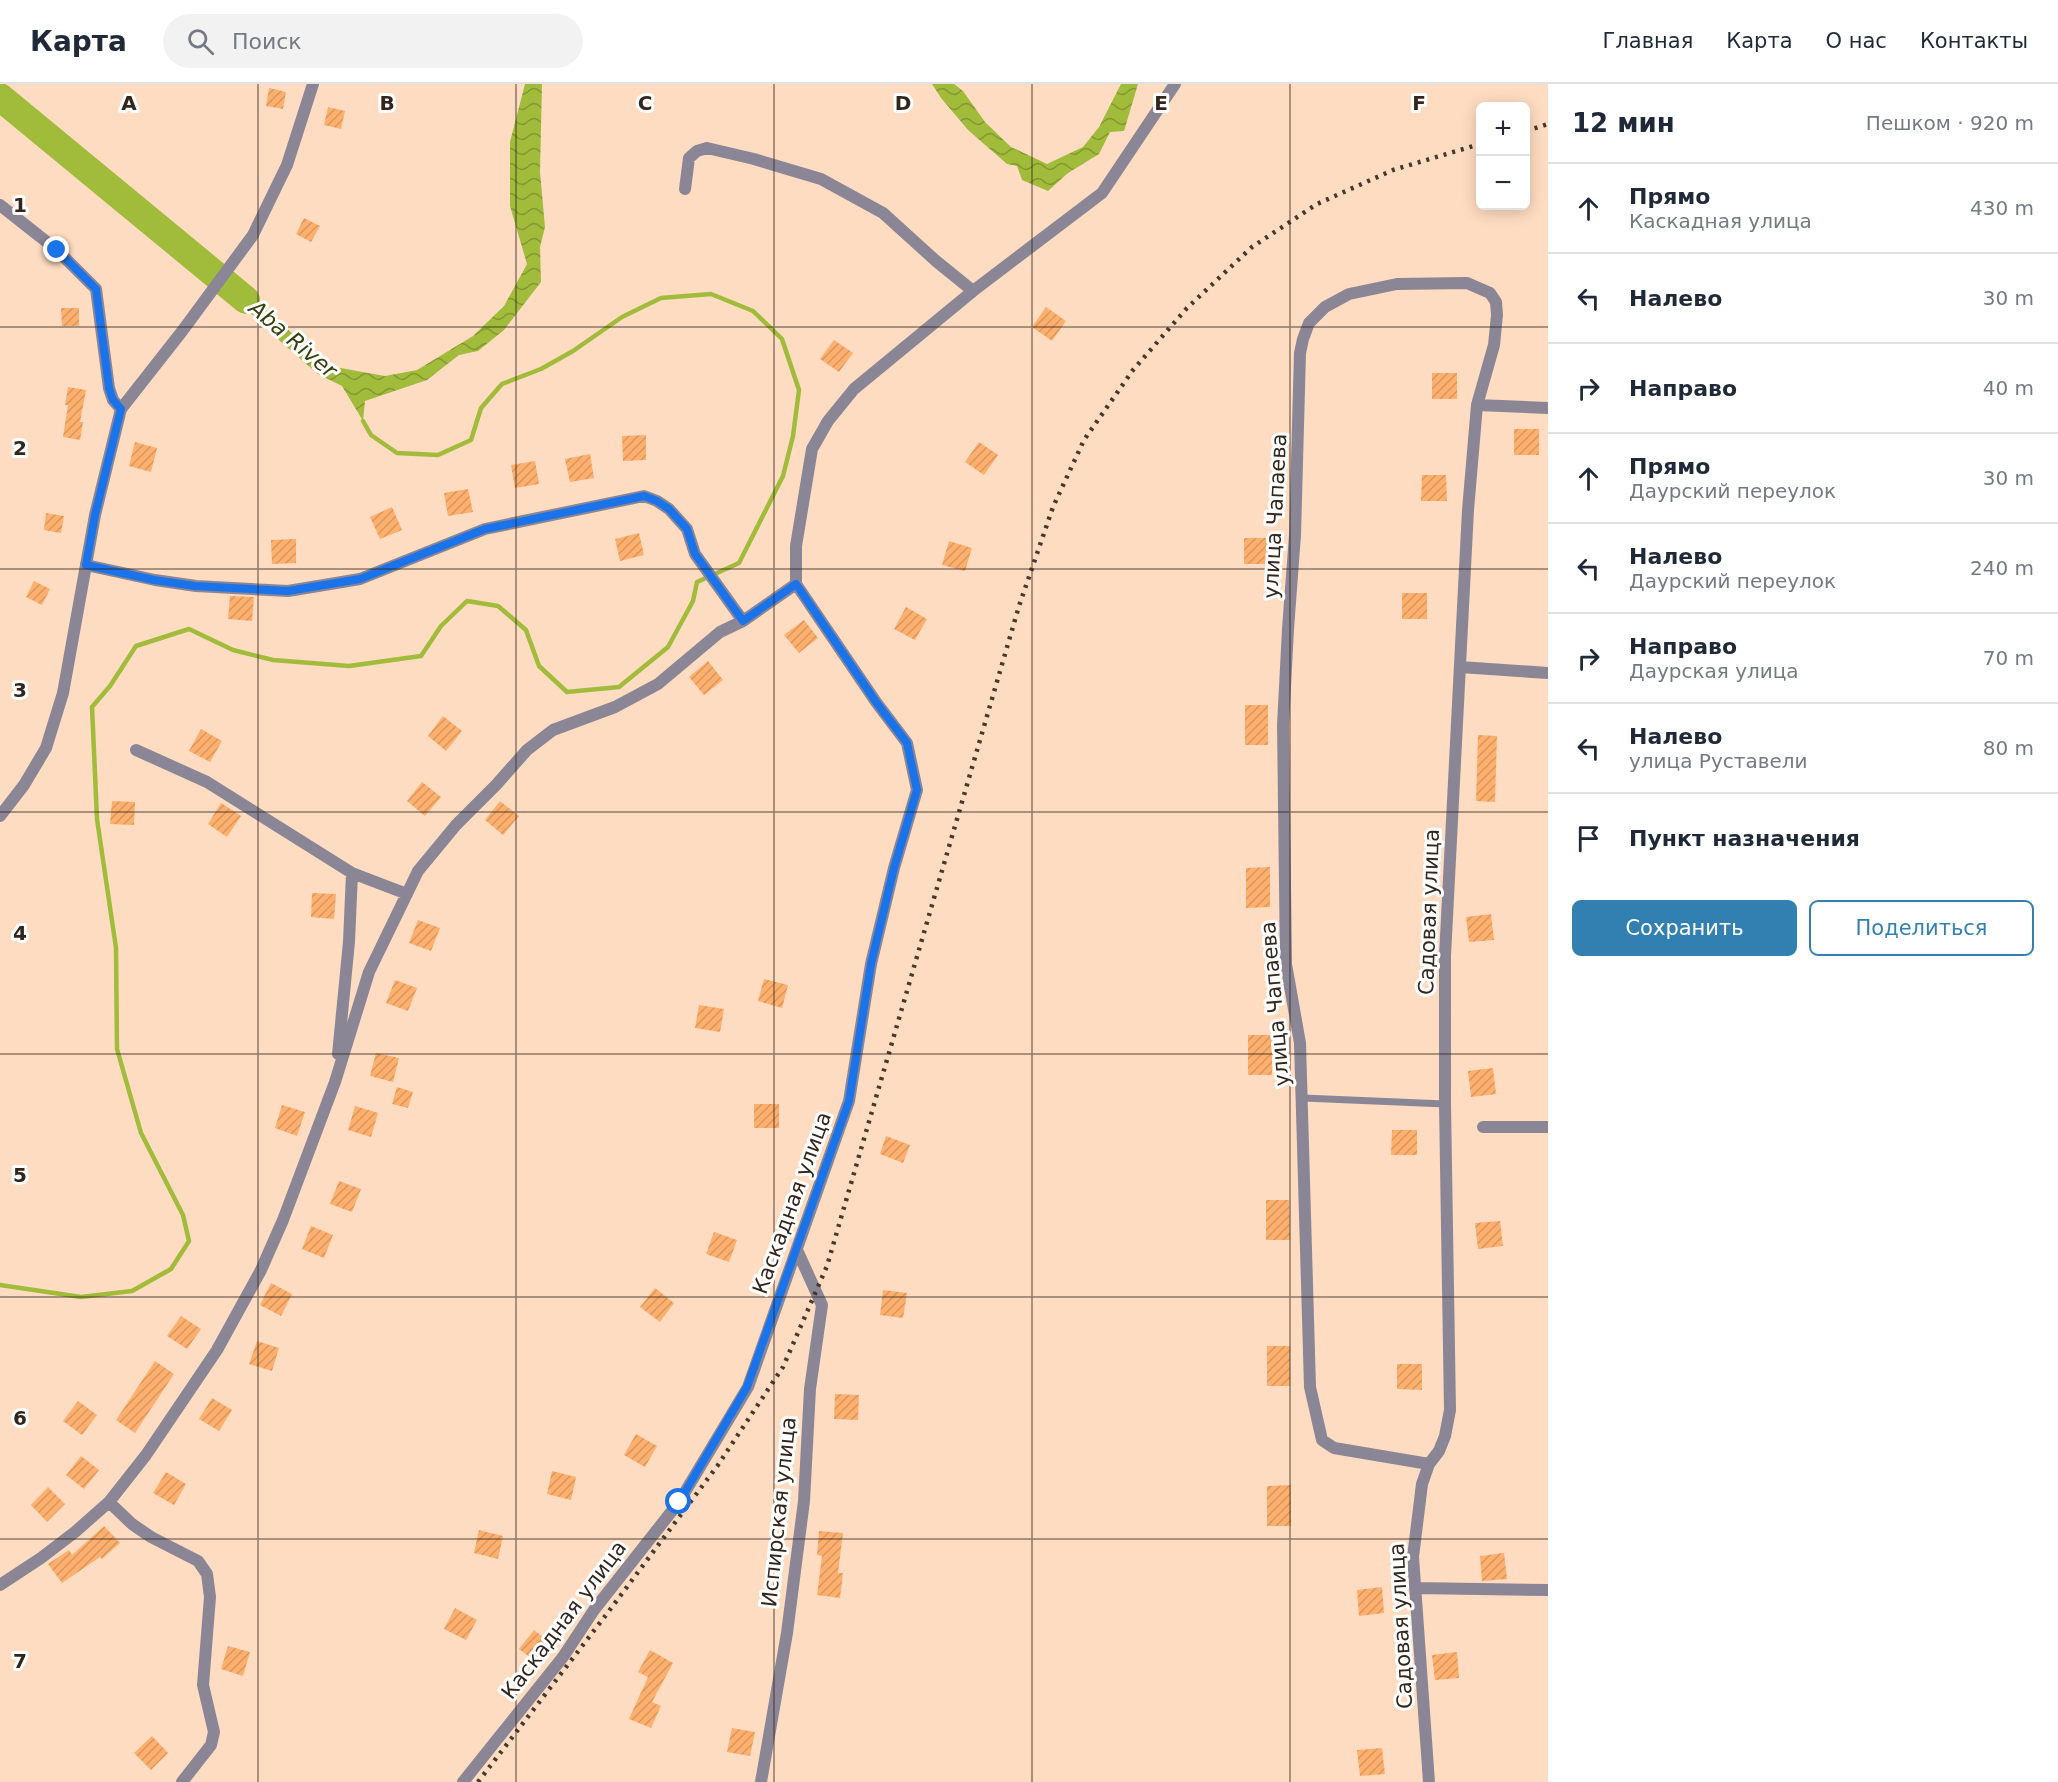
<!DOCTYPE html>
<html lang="ru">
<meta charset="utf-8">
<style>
:root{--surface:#fff;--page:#f2f2f3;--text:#1f2937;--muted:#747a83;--line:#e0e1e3;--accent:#3280b2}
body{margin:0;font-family:"DejaVu Sans",sans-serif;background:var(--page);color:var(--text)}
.controls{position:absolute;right:18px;top:18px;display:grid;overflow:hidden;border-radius:9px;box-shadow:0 3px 15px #0003}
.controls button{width:54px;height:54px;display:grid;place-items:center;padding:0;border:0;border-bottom:2px solid var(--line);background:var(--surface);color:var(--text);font:30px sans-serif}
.stop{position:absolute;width:18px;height:18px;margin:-14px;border:4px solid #1a73e8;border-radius:50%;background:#fff}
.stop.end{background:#1a73e8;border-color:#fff;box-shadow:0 2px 6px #0008}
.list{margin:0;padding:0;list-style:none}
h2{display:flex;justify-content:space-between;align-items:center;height:78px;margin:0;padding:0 24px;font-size:26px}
h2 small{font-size:20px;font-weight:400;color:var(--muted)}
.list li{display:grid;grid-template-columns:39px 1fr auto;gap:18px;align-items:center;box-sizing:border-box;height:90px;padding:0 24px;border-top:2px solid var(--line)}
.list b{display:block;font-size:22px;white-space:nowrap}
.list p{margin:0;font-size:20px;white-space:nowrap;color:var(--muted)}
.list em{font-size:20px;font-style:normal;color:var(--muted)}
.actions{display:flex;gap:12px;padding:18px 24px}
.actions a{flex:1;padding:14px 0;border:2px solid var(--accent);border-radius:9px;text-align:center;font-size:21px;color:var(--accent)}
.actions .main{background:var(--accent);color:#fff}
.icon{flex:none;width:33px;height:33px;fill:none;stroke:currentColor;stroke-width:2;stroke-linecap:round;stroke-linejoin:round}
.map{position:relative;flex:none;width:1548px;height:1698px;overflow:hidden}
header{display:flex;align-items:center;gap:36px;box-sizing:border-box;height:84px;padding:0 30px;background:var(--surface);border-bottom:2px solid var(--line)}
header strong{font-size:28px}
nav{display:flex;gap:33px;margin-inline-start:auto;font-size:21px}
.search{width:420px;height:54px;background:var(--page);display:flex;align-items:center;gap:15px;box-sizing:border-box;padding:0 21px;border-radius:33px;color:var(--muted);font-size:22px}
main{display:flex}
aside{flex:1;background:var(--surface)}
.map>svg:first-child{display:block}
</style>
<header>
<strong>Карта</strong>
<div class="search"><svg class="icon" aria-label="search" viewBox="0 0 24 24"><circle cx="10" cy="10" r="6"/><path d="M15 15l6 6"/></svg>Поиск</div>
<nav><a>Главная</a><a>Карта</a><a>О нас</a><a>Контакты</a></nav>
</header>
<main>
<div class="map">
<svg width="1548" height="1698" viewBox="0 0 1548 1698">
<defs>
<pattern id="water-waves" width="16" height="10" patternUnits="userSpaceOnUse" patternTransform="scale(1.5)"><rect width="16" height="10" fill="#a1bb3b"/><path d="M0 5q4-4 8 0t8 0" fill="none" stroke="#849831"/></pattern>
<pattern id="building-hatch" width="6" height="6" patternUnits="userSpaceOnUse" patternTransform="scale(1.5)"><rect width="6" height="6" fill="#fdb06d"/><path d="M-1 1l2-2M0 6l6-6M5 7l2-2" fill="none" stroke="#d9975e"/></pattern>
</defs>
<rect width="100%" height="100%" fill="#fedcc1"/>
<path fill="url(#water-waves)" d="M525 0H542L540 88 545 143 540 163 541 198 504 246 478 267 459 271 427 296 365 317 363 337 342 302 318 290 281 258 259 235 218 207 230 192 310 266 335 283 385 292 417 286 473 252 504 222 527 180 510 122V58Z
M932 0H954L963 7 985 38 1011 63 1047 80 1083 63 1099 43 1121 0H1138L1124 47 1110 48 1099 70 1068 89 1048 107 1022 96 1017 82 1007 80 968 46 941 14Z"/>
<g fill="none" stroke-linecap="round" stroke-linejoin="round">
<path stroke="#a1bb3b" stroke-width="4.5" d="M0 1201 81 1213 132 1207 171 1185 189 1157 183 1131 141 1049 117 965 116 864 97 735 92 623 110 602 136 562 189 545 233 566 273 576 349 582 421 572 441 542 467 517 498 522 526 546 539 582 567 608 619 603 668 563 693 517 697 498 739 479 783 392 793 352 799 306 782 255 753 227 711 210 661 214 622 233 573 267 541 285 502 300 481 324 471 356 438 371 397 369 371 351 363 337"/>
<path stroke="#a1bb3b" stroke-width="28" d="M0 13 246 216"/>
</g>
<path fill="url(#building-hatch)" d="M269 4 286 8 283 25 266 22Z
M328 23 345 27 341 45 324 41Z
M304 134 320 142 311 158 296 150Z
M1046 223 1066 237 1052 257 1032 243Z
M61 224H79V242H62Z
M834 256 853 269 839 288 820 275Z
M1432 289H1457V315H1432Z
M68 303 86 306 80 338H83L80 356 63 353 68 321H65Z
M1514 345H1539V371H1514Z
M646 351V376L623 377 622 352Z
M135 358 157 364 151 388 129 382Z
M979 358 998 371 984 391 965 378Z
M590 370 594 394 570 398 565 375Z
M535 377 539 400 515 404 511 381Z
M1422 391H1446L1447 417H1421Z
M468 405 473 428 448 432 444 409Z
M392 423 402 446 380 455 370 433Z
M46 429 64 432 61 449 44 446Z
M639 449 644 471 620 477 615 455Z
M1244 454H1269L1270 480H1244Z
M296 455V479L272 480 271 456Z
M949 457 972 464 965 487 942 481Z
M34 497 50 505 42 521 26 513Z
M1402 509H1427V535H1402Z
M230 512 254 513 252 537 228 535Z
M906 523 927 535 915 556 894 545Z
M804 536 818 554 799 569 784 551Z
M708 577 723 596 704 611 689 593Z
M1245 621H1268V661H1245Z
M443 632 462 647 446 667 428 652Z
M201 645 222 657 210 678 189 667Z
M1478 651 1497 652 1495 718 1476 717Z
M422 698 441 713 425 732 407 717Z
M112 717 135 718 134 741 110 740Z
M500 717 519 732 503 751 485 736Z
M221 719 241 732 227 753 208 740Z
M1270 783V823L1246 824V784Z
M312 809 336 810 334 835 311 833Z
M1491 830 1494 856 1469 858 1466 833Z
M418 836 440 844 431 867 409 859Z
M764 895 788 901 782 924 758 917Z
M395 896 417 904 408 927 386 919Z
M699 921 724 925 720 948 695 944Z
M1248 951H1272V991H1248Z
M376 969 399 974 393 998 370 992Z
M1493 984 1496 1010 1471 1013 1468 987Z
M397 1003 413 1008 408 1024 392 1020Z
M754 1020H779V1044H754Z
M282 1021 305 1028 297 1052 275 1044Z
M355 1022 378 1029 371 1053 348 1046Z
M1392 1046H1417V1071H1391Z
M886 1052 910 1061 903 1079 880 1070Z
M339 1097 361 1105 352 1128 330 1120Z
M1266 1116H1289L1290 1156H1266Z
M1500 1137 1503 1162 1478 1165 1475 1139Z
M311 1142 333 1151 324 1174 302 1165Z
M714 1148 737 1156 729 1178 706 1170Z
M271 1199 292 1210 281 1232 260 1221Z
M655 1204 674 1219 660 1238 640 1223Z
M883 1206 907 1209 903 1234 880 1231Z
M181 1232 201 1245 187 1265 167 1252Z
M257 1257 279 1264 272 1287 249 1280Z
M1267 1262H1290V1302H1267Z
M155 1277 174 1290 135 1349 116 1336Z
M1397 1280H1422V1306L1397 1305Z
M835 1310 859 1311 858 1336 834 1335Z
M212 1314 232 1326 219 1347 199 1335Z
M78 1317 97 1331 82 1351 63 1337Z
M636 1350 657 1362 645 1383 624 1371Z
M81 1372 99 1386 84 1405 66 1391Z
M552 1387 576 1393 571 1416 547 1410Z
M166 1388 186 1400 174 1421 153 1409Z
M1291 1401V1442H1267V1402Z
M48 1403 65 1420 47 1438 31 1421Z
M104 1442 120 1459 102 1475 100 1473 62 1499 48 1480 69 1466 72 1471Z
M479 1446 503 1452 498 1475 474 1469Z
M819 1447 843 1449 838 1489H843L840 1514 817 1511 822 1472 817 1471Z
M1504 1469 1507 1495 1482 1497 1480 1472Z
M1382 1503 1384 1529 1359 1532 1357 1506Z
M455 1524 477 1536 466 1556 444 1545Z
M534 1546 553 1561 539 1580 519 1565Z
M228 1562 250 1568 243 1592 221 1585Z
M650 1566 673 1579 652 1618 661 1622 651 1644 629 1635 648 1593 638 1588Z
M1457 1568 1459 1594 1435 1596 1432 1571Z
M732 1644 755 1648 750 1672 727 1668Z
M152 1652 168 1669 151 1686 134 1669Z
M1382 1664 1385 1690 1360 1692 1357 1666Z"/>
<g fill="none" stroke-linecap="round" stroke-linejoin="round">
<path stroke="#8b8696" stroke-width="7" d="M1303 1014 1445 1020"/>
<path stroke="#8b8696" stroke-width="12" d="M0 121 57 166 96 205 109 304 113 316 121 325
M973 207 1102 109 1175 0
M1477 321 1548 324
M86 481 155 496 196 502 288 507 360 495 485 445 644 412 657 417 669 425 687 445 695 470 743 537 796 500V462L812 365 828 337 854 305 973 207 936 177 883 129 821 95 754 75 707 64 697 67 689 74 685 105
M1460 583 1548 589
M136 666 207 698 352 789 407 810
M338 970 349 858 352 789
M1483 1043H1548
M109 1418 132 1440 151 1453 198 1477 207 1490 210 1513 203 1601 214 1648 211 1661 182 1698
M0 1501 41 1474 75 1448 109 1418 146 1371 217 1266 261 1186 283 1136 335 998 369 888 418 787 456 741 496 701 527 666 553 646 615 623 658 600 720 548 743 537
M1415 1504 1548 1506
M463 1698 563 1573 594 1526 679 1418 748 1303 849 1017 871 880 894 784 917 706 907 659 876 618 796 500
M761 1698 787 1549 804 1417 810 1305 822 1221 797 1166
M1429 1698 1413 1473 1422 1400 1429 1380 1439 1367 1445 1352 1450 1326 1445 1020V872L1468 426 1477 321 1494 261 1497 231 1496 218 1490 209 1467 199 1397 200 1349 210 1325 223 1309 239 1303 255 1300 269 1295 451 1288 545 1283 641 1286 880 1300 959 1310 1303 1322 1356 1334 1364 1429 1380"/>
<path stroke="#8b8696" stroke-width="12" d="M0 732 24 701 46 664 63 609 95 431 121 325 183 246 253 151 287 81 313 0"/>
<path stroke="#47382d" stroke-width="4.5" stroke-dasharray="3 6" stroke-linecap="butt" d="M1526 47 1548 40
M478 1698 609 1527 718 1381 783 1283 827 1182 1019 522 1053 423 1084 356 1133 286 1187 224 1252 163 1317 120 1393 86 1480 60"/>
</g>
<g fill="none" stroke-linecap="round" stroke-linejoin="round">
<path stroke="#1a73e8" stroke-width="8" d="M57 166 96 205 109 304 113 316 121 325 95 431 86 481 154 496 195 502 288 507 360 495 485 445 644 412 657 417 669 425 687 445 695 470 743 537 796 500 876 618 907 659 917 706 894 784 871 880 849 1017 747 1303 679 1418"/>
</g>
<path fill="none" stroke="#32261c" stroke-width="1.5" stroke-opacity="0.55" d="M258 0V1698M516 0V1698M774 0V1698M1032 0V1698M1290 0V1698M0 243H1548M0 485H1548M0 728H1548M0 970H1548M0 1213H1548M0 1455H1548"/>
<g text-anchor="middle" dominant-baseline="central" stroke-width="6" stroke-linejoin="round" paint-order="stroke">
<g font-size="21" fill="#32261c" stroke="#fff">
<text transform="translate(1275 432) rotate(-87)">улица Чапаева</text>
<text transform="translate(1429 828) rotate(-88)">Садовая улица</text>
<text transform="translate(1275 920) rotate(-95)">улица Чапаева</text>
<text transform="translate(792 1119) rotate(-70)">Каскадная улица</text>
<text transform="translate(779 1428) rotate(-84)">Испирская улица</text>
<text transform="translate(564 1536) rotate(-53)">Каскадная улица</text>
<text transform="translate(1401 1542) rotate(-93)">Садовая улица</text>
</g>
<g font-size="22" font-style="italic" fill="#35400d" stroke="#fff">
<text transform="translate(293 255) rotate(40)">Aba River</text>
</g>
</g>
<g font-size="20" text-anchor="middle" font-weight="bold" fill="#32261c" stroke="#fff" stroke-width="6" stroke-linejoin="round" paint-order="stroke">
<text x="129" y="26">A</text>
<text x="387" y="26">B</text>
<text x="645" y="26">C</text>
<text x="903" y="26">D</text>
<text x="1161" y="26">E</text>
<text x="1419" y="26">F</text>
<text x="20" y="128">1</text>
<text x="20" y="371">2</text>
<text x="20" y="613">3</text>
<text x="20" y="856">4</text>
<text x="20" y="1098">5</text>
<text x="20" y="1341">6</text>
<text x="20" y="1584">7</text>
</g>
</svg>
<div class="controls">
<button>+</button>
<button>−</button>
</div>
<div class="stop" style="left:679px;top:1418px"></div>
<div class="stop end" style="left:57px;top:166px"></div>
</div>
<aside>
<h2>12 мин<small>Пешком · 920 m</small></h2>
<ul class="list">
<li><svg class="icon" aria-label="ahead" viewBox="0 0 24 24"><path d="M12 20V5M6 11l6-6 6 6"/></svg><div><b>Прямо</b><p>Каскадная улица</p></div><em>430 m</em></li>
<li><svg class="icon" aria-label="left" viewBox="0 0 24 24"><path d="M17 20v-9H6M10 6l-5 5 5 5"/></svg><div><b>Налево</b></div><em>30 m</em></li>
<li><svg class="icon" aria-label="right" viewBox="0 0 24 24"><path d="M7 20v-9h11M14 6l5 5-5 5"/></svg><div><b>Направо</b></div><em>40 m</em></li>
<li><svg class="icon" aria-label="ahead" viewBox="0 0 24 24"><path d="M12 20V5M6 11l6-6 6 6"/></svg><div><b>Прямо</b><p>Даурский переулок</p></div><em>30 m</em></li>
<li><svg class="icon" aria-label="left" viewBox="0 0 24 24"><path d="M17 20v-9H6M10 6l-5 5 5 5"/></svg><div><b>Налево</b><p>Даурский переулок</p></div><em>240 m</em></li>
<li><svg class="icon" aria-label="right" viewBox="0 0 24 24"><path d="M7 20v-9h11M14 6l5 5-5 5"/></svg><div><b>Направо</b><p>Даурская улица</p></div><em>70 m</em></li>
<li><svg class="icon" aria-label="left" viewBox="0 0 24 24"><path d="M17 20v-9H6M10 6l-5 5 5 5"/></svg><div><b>Налево</b><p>улица Руставели</p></div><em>80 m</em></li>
<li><svg class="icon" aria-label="arrive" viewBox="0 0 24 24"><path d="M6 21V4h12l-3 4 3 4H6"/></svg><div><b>Пункт назначения</b></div></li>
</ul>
<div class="actions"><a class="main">Сохранить</a><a>Поделиться</a></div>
</aside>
</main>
